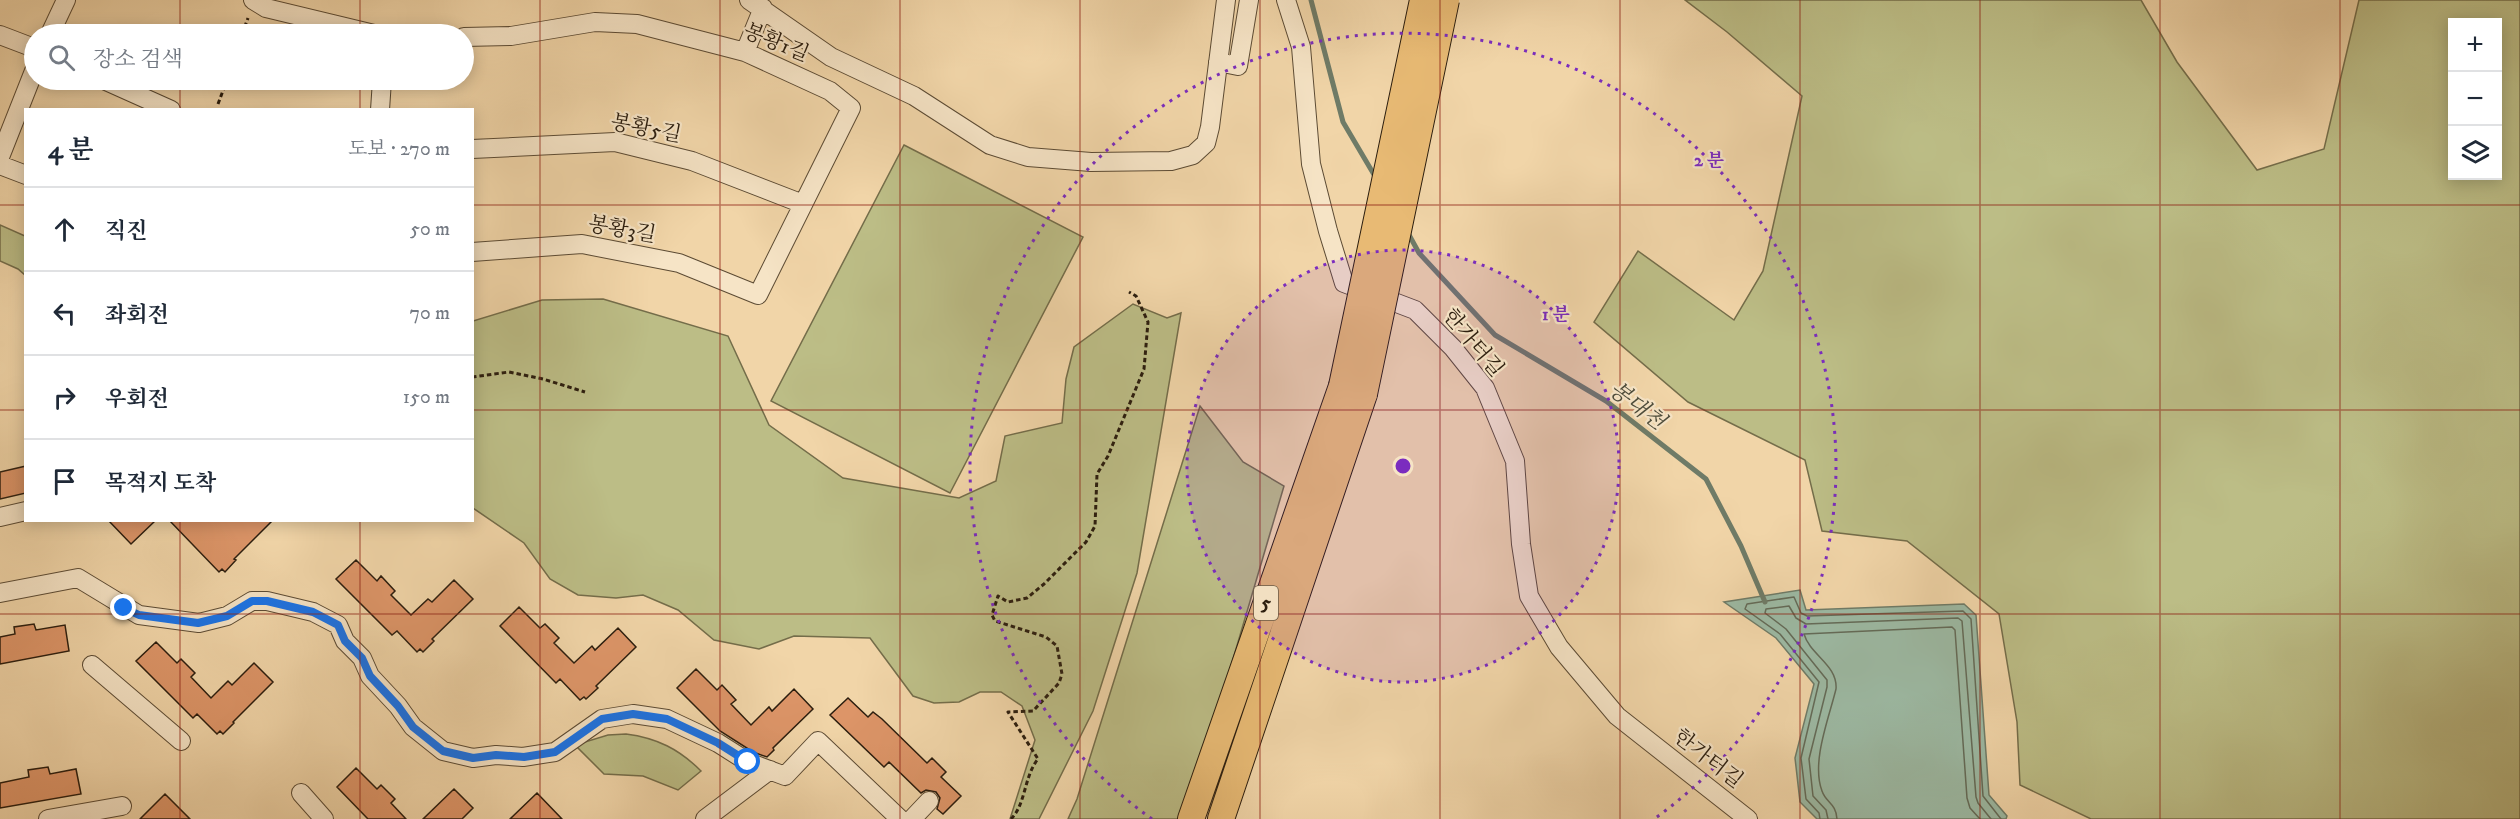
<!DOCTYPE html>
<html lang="ko">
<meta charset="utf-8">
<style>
:root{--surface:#fff;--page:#f2f2f3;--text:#1f2937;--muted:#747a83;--line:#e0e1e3}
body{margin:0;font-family:"IM FELL DW Pica","Noto Serif KR",serif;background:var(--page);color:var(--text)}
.controls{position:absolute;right:18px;top:18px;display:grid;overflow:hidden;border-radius:0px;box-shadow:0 3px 15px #0003}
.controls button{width:54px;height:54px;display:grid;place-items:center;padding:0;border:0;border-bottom:2px solid var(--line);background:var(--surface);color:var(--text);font:30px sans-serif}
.stop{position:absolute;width:18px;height:18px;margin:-14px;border:4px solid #1a73e8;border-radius:50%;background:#fff}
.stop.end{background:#1a73e8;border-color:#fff;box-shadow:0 2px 6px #0008}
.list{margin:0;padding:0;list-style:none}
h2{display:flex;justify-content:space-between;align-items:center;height:78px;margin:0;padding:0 24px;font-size:26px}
h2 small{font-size:20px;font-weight:400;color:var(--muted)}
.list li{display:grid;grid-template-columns:39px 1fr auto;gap:18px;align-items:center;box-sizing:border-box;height:84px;padding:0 24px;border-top:2px solid var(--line)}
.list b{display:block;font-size:22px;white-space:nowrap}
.list em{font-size:20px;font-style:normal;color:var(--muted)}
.icon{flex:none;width:33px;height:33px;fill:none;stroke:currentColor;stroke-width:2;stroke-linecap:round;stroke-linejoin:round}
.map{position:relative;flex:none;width:2520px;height:819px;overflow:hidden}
.search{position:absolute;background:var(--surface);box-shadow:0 3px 15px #0003;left:24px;top:24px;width:450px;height:66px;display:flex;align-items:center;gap:15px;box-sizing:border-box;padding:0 21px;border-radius:33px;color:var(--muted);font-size:22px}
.panel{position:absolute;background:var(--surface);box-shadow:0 3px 15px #0003;left:24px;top:108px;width:450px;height:414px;border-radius:0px}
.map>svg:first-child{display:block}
</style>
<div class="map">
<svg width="2520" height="819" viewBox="0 0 2520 819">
<rect width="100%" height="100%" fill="#f1d5a8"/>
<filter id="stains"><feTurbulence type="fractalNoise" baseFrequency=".00333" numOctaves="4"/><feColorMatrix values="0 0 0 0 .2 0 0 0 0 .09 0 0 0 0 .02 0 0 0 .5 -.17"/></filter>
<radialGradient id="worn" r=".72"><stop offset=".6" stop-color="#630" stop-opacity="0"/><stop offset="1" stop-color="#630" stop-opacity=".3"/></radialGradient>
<path fill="#bcbd86" stroke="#746d4a" stroke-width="1.5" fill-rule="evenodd" d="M1685 0H2141L2177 62 2257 170 2324 149 2359 0H2520V819H2091L2020 785 2017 722 1999 614 1907 541 1822 531 1805 460 1688 402 1594 322 1638 251 1734 320 1763 271 1802 96 1727 32ZM2452 22H2498V176H2452Z
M904 145 1083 237 950 493 771 401Z
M0 225 25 236V275L18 269 0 261Z
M603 299 728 336 769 425 843 478 959 498 996 481 1005 436 1062 423 1066 379 1074 347 1133 304 1167 318 1181 313 1137 573 1093 711 1039 819H1010L1035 740 1022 706 1001 692H980L959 702 934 703 913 696 870 638 794 636 759 649 714 640 678 610 643 595 616 598 578 595 550 579 524 543 473 508V321L542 300Z
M1200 406 1243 462 1284 486 1198 778 1183 819H1068L1077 799Z
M626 734C657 738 679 749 701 771L678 790 643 776 604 774 575 745 608 735Z"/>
<path fill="#9cb9a3" stroke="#6f7b67" stroke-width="1.5" d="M1800 590 1806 610 1964 604 1976 615 1989 795 2007 816 2006 819H1817L1800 802 1795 758 1814 684 1776 638 1724 602Z"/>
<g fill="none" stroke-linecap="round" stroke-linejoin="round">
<path stroke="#646b58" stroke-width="1.5" d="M1820 819 1819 813 1806 799 1801 758 1819 682 1780 634 1745 609 1747 604 1794 597 1801 613 1807 616 1963 611 1971 619 1983 796 2001 819
M1828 819 1826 810 1813 796 1809 759 1827 687V680L1786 629 1765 613 1766 609 1789 606 1796 618 1806 624 1958 618 1962 621 1976 797 1978 803 1991 819
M1837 819C1836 803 1826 803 1822 791 1811 762 1829 718 1836 689 1838 665 1810 655 1804 634L1952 627 1955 630 1967 798 1970 808 1980 819"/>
<path stroke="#6f7b67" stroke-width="5" d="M1311 0 1343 122 1376 178
M1408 233 1419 253 1495 335 1606 401 1706 479 1741 546 1765 602"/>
</g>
<path fill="#dd9568" stroke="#2b1d0e" stroke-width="1.5" d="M26 466V493L0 499V472Z
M108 520H156L131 544Z
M169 520H273L234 559 236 560 225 572 222 569 219 572Z
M356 560 377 581 381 576 395 591 391 595 411 615 428 599 432 602 454 580 473 599 432 639 434 641 423 652 420 649 417 652 397 631 392 635 336 579Z
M519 607 540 628 545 624 559 638 554 643 574 663 592 646 595 650 618 628 636 647 596 686 598 688 586 699 584 697 580 700 560 679 556 683 500 626Z
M34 624 36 630 65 625 69 651 0 664V637L15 634 14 627Z
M156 642 177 663 181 659 195 673 191 677 211 698 228 681 232 685 254 663 273 682 233 722 234 723 223 734 220 731 217 734 197 714 193 718 136 661Z
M696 669 717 690 722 685 736 700 731 704 751 725 769 707 772 711 794 689 813 709 773 748 774 750 767 757 753 752 720 731 677 688Z
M848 698 868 717 873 712 882 719 927 763 932 758 946 772 941 777 961 796 943 814 937 809 940 798 936 792 926 790 921 793 889 762 884 767 830 715Z
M48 767 50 774 76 769 81 794 0 808V783L29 777 28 770Z
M356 768 377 789 381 785 395 799 391 803 406 819H368L337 787Z
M454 789 473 808 462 819H423Z
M537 793 562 819H510Z
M165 794 190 819H140Z"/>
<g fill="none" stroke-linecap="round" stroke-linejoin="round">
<g stroke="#5c4b34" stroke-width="20">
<path id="minor" d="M253 0 266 8 374 34
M749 0 831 57 914 96 990 145 1028 157 1091 162 1171 161 1193 155 1206 143 1210 127 1226 0
M1286 0 1301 47 1311 164 1328 231 1344 283 1415 310 1453 348 1485 388 1515 461 1521 544 1529 596 1559 647 1617 716 1748 819
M50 34 66 0
M0 35 34 48
M464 37 511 36 595 22 637 24 745 52 830 91 851 108 758 295 679 263 582 244 472 252
M745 52 763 8
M1218 62 1238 66 1249 0
M104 80 171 110
M380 110 382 80
M472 149 615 142 692 161 803 204
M0 157 34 71
M0 165 26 175
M0 517 26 511
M0 593 78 578 139 615 199 623 227 616 252 601H267L313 612 338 625 345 641 362 658 370 676 398 706 413 727 443 751 473 758 496 755 523 757 555 752 602 719 633 714 667 719 718 743 748 762 785 776 818 741 900 819
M92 665 181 741
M301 793 324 819
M48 819 122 806
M705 819 770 770
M912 819 929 801"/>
</g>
<g stroke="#2b1d0e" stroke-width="28">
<path id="highway" d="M1191 819 1342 386
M1221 819 1364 394"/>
</g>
<path stroke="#2b1d0e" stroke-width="3" stroke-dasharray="4.5 3" stroke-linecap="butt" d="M242 34 248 18
M218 104 227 80
M472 377 509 372 543 379 585 392
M1011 819C1026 804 1024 776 1038 759L1008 712 1033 711 1059 683 1062 674 1057 646 1046 637 995 621 992 615 998 596 1008 602 1027 598 1044 584 1086 542 1095 526 1097 474 1108 456 1144 369 1148 322 1136 296 1129 292"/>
<use href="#minor" stroke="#f6e4c6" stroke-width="18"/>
<use href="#highway" stroke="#e8ba74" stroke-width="26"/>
<g stroke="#2b1d0e" stroke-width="28" stroke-linecap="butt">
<path id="highway-bridge" d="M1342 386 1423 0
M1364 394 1446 0"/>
</g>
<use href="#highway-bridge" stroke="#e8ba74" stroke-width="26"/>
</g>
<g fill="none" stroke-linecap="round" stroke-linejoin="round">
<path stroke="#1a73e8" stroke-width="8" d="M124 608 139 615 198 623 227 616 252 601H267L313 612 338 625 345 641 362 658 370 676 398 706 413 727 443 751 473 758 496 755 524 757 555 752 602 719 633 714 667 719 718 743 748 762"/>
</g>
<path fill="none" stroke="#8f2418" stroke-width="1.5" stroke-opacity="0.55" d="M180 0V34M360 0V34M540 0V819M720 0V819M900 0V819M1080 0V819M1260 0V819M1440 0V819M1620 0V819M1800 0V819M1980 0V819M2160 0V819M2340 0V819M180 80V110M360 80V110M0 205H26M472 205H2520M0 410H26M472 410H2520M180 520V819M360 520V819M0 614H2520"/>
<circle cx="1403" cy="466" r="216" fill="#7b2cbf" fill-opacity=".12"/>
<g fill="none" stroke="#7b2cbf" stroke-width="3" stroke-dasharray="3 6">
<circle cx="1403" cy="466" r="216"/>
<path d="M1152 819A433 433 0 1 1 1654 819"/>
</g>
<g text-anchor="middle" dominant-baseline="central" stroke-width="4.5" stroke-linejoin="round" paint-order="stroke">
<rect fill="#f6e4c6" stroke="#685945" stroke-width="1.5" x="1254" y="586" width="24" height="34" rx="4.5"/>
<g font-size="20" font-weight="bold" fill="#2b1d0e">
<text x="1266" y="603">5</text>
</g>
<g font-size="21" fill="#2b1d0e" stroke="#f6e4c6">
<text transform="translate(776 43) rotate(22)">봉황1길</text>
<text transform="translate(646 129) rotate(11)">봉황5길</text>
<text transform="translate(622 230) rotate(10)">봉황3길</text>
<text transform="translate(1473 343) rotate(50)">한가터길</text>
<text transform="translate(1708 759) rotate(38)">한가터길</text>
</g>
<g font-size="22" font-style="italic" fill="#4d4c3b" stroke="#f6e4c6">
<text transform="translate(1637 406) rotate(37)">봉대천</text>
</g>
</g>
<circle cx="1403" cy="466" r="9" fill="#7b2cbf" stroke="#f6e4c6" stroke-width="3"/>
<g font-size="18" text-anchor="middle" font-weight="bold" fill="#7b2cbf" stroke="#f6e4c6" stroke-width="4.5" stroke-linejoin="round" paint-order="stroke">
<text x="1709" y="166">2 분</text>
<text x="1556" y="320">1 분</text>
</g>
<rect width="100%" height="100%" filter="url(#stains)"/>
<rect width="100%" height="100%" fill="url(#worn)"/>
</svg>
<div class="controls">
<button>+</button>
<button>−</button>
<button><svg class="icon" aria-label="layers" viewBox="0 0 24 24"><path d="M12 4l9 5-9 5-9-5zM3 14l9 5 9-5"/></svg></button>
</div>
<div class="stop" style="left:748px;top:762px"></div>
<div class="stop end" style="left:124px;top:608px"></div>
<div class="search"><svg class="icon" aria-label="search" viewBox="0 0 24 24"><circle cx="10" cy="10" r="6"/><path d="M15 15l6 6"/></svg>장소 검색</div>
<section class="panel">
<h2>4 분<small>도보 · 270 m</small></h2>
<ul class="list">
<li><svg class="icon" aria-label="ahead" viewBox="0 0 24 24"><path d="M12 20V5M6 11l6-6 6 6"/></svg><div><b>직진</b></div><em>50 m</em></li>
<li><svg class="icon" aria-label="left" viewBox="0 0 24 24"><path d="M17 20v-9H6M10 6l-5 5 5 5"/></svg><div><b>좌회전</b></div><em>70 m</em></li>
<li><svg class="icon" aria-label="right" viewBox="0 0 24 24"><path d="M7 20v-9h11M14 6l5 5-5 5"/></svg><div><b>우회전</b></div><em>150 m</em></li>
<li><svg class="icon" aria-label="arrive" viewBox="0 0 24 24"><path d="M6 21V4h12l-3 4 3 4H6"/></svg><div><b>목적지 도착</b></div></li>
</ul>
</section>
</div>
